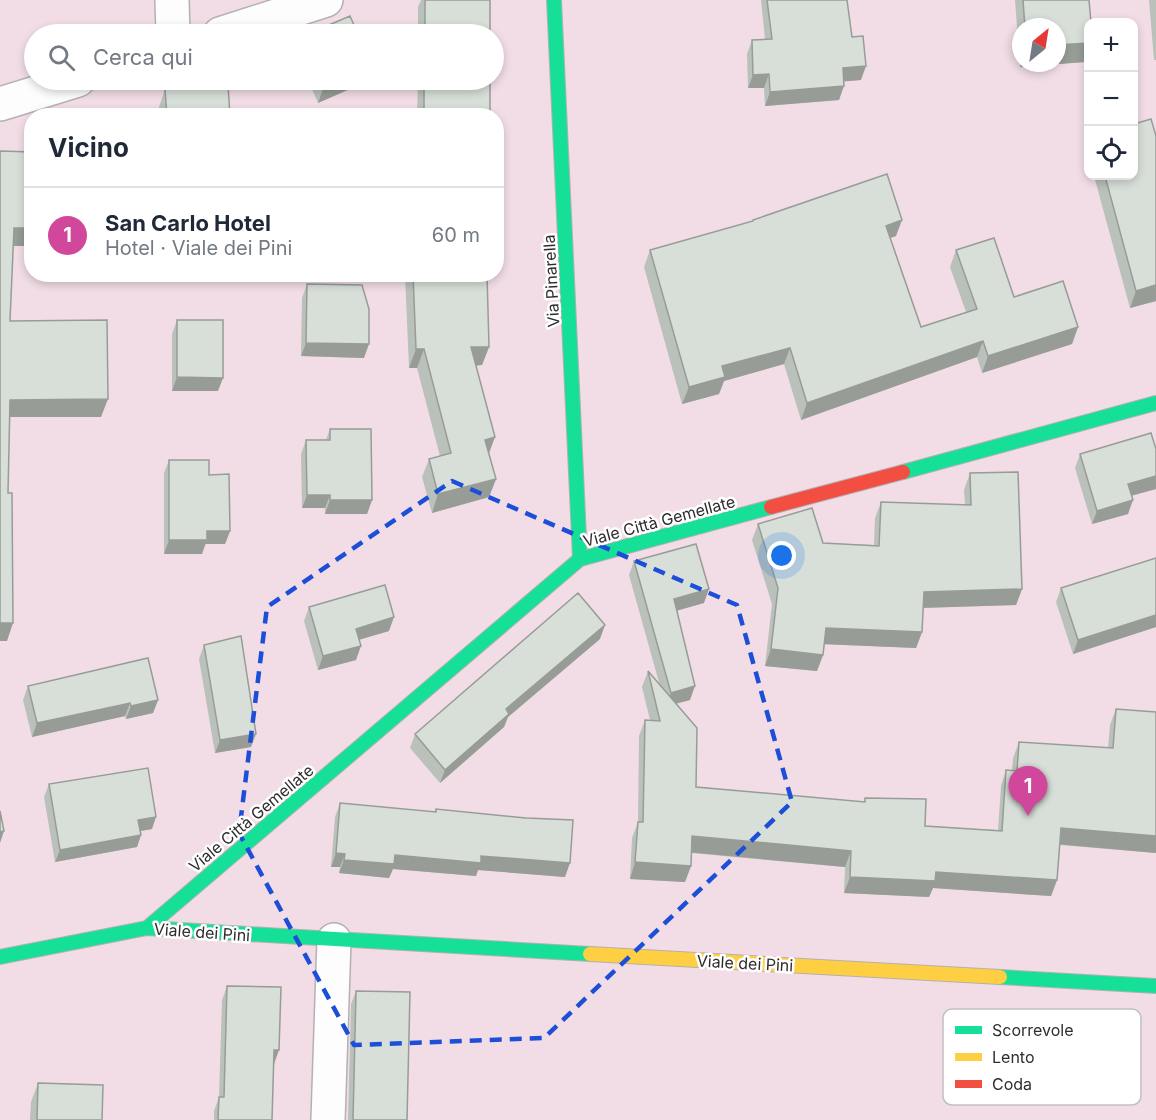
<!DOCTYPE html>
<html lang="it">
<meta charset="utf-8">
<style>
:root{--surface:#fff;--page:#f6f6f7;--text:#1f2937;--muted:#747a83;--line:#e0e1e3;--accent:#757173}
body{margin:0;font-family:Inter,sans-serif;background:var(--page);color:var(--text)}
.controls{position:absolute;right:18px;top:18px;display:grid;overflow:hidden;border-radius:12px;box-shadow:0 3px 9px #0003}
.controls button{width:54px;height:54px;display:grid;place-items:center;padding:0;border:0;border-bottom:2px solid var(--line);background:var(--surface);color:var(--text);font:30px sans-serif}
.compass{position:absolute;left:1012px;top:18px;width:54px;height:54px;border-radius:50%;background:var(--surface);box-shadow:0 3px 9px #0003;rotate:30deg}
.you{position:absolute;left:782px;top:556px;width:21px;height:21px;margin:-15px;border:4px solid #fff;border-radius:50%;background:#1a73e8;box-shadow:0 0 0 9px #1a73e833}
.badge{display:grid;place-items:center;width:39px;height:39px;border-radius:50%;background:var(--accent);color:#fff;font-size:20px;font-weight:700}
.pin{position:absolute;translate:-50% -50px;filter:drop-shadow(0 2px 3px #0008)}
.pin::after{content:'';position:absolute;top:32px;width:21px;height:18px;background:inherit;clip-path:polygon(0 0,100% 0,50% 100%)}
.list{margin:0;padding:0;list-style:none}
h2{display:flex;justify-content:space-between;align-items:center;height:78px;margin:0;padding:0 24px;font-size:26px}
h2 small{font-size:20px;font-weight:400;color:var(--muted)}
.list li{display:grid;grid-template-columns:39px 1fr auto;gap:18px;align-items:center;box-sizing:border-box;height:96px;padding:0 24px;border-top:2px solid var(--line)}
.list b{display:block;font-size:22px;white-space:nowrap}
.list p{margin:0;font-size:20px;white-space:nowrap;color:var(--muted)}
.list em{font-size:20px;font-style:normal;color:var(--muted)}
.icon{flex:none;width:33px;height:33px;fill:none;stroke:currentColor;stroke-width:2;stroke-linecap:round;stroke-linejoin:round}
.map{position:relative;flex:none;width:1156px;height:1120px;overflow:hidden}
.search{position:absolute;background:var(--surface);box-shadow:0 3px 9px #0003;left:24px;top:24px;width:480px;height:66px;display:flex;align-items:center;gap:15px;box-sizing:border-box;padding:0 21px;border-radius:33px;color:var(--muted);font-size:22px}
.panel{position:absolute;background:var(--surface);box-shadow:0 3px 9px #0003;left:24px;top:108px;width:480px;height:174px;border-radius:24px}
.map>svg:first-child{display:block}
</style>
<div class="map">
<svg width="1156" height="1120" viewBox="0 0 1156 1120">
<rect width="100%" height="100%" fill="#f6f2f4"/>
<path fill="#f2dde7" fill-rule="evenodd" d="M0 0H1156V1120H0ZM1088 22H1134V176H1088ZM1021 27H1057V63H1021ZM34 34H494V80H34ZM32 116H496V274H32Z"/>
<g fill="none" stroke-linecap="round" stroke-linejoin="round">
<g stroke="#b3b1b2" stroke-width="36">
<path id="street" d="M172 0 173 34
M220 34 326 0
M0 104 78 80
M328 1120 334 940"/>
</g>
<g stroke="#b3b1b2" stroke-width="16">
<path id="fast" d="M554 0 580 559
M903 472 1156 403
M147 928 580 559 771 507
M0 957 147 928 590 954
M1000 977 1156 986"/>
</g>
<g stroke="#b3b1b2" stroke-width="16">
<path id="slow" d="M590 954 1000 977"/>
</g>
<g stroke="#b3b1b2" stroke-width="16">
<path id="jam" d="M771 507 903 472"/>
</g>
<use href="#street" stroke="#fefdfd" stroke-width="33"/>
<use href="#fast" stroke="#16e098" stroke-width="14"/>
<use href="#slow" stroke="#ffcf43" stroke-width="14"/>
<use href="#jam" stroke="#f24e42" stroke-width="14"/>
</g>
<path fill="#bac0ba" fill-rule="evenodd" d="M421 0H490V34H418V7Z
M761 0H847L852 37 861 80 844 81 839 100 765 106 764 88H748L747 54 752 40 765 39Z
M1015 0H1089V54L1085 62 1020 67ZM1021 27H1057V63H1021Z
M1149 0H1156V60H1154Z
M308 80H368V81L318 103Z
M418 80H490V116H417Z
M165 89 230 116H159V107Z
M1156 136V301L1130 308 1094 176H1134Z
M753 220 896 236 890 238 921 327 966 312 950 267 956 250 1014 297 1078 327 1072 344 982 373 977 357 801 420 784 364 724 381 719 394 682 404 644 267 650 250 752 222Z
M405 274H487L489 347 482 365 475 366 489 453 496 479 489 497 432 513 422 477 429 459 440 456 417 368H409Z
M307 284 364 358 301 356 302 298Z
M177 320 218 391H172V334Z
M330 429 372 500 367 514H325V508H302L301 454 306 440H326Z
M1156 449V489L1131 496 1128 514 1092 524 1075 468 1080 454Z
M169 460 209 475 230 531 225 544H206L202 554H164V473Z
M970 473 1022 589 1016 605 923 608 922 632 916 648 824 644 823 655 817 671 765 666 772 604 752 540 758 524 823 543 874 545 875 518 881 502 965 505 964 490Z
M1156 558V627L1073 654 1056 602 1061 588Z
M634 561 704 603 677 610 690 700 676 704 696 787 864 802 865 798 925 826 998 830 1001 786 1006 770 1012 771 1013 758 1019 742 1108 748 1110 725 1116 709 1156 712V853L1060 845 1057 880 1051 896 933 888 929 897 844 893 845 867 691 853V866L685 882 630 879 632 838 638 822 639 736 645 720H650L642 687 648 671 660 686 629 575Z
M309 607 389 631 359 640 356 660 318 670 304 621Z
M600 639 508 717 504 727 440 783 410 748 415 734Z
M204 645 251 747 215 753 199 659Z
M28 686 158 700 153 713 126 719 125 716 32 737 23 700Z
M49 784 152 829 141 831V835L137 847 55 862 44 797Z
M340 803 435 812 436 809 565 877 478 870 476 876 393 869 389 878 339 873 340 867H331L335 817Z
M227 986 274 1063 272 1120H214V1111L219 1097 222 1000Z
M356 991 407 1120H348L351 1004Z
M38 1083 102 1120H30L31 1102Z"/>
<path fill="#979c97" d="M1089 43V54L1085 62 1020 67 1021 63H1057V45Z
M866 66 861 80 838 82 843 68Z
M769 74 764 88H748L753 75Z
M345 80H368V81L318 103 323 89Z
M844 86 839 100 765 106 770 92Z
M902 220 896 236 879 242 886 226Z
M14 228H32V246H8Z
M1156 285V301L1130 308 1136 291Z
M1078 327 1072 344 982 373 988 356Z
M983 341 977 357 801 420 807 403Z
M306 343 369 344 364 358 301 356Z
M471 347H489L482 365 464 366Z
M790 348 784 364 724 381 719 394 682 404 689 387 722 366Z
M416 349H424L417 368H409Z
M177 377 223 378 218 391H172Z
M108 399 101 417H4L10 400Z
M495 437 488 456 485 440Z
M1156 476V489L1123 498 1128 484Z
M496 479 489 497 432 513 438 494Z
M307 495H330L325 508H302Z
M330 500H372L367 514H325Z
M1133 500 1128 514 1092 524 1097 511Z
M207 531H230L225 544H205L202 554H164L169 540Z
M709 589 704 603 669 613 674 599Z
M1022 589 1016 605 918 608 924 592Z
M1156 615V627L1073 654 1078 640Z
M394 617 389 631 351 642 356 629Z
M0 623H13L7 641H0Z
M605 625 600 639 508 717 504 727 440 783 445 770 506 709Z
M826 628 922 632 916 648 820 644Z
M361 646 356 660 318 670 323 656Z
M771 649 823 655 817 671 765 666Z
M695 686 690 700 666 706 671 693Z
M158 700 153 713 126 719 131 706Z
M130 703 125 716 32 737 37 723Z
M256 734 251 747 215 753 220 740Z
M156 817 152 829 134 832 138 820Z
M1061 828 1156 836V853L1055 844Z
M4 831 0 843V832Z
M141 835 137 847 55 862 60 850Z
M692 836 851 851 845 867 686 852Z
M336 853 345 854 340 867H331Z
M395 855 481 856 570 863 565 877 478 870 476 876 393 869 389 878 339 873 344 860Z
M635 862 691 866 685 882 630 879Z
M936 872 1057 880 1051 896 933 888 929 897 844 893 850 877Z
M274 1050H279L274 1064Z"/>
<path fill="#d8dfd8" stroke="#979c97" stroke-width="1.5" d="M425 0H490V34H425Z
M767 0H847L852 37 863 36 866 66 843 68 844 86 770 92 769 74 753 75 752 40 772 39Z
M1023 0H1089L1091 22H1089V43L1057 45V27H1025Z
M350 16 358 34H308Z
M319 80H345L323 89Z
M424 80H490V116H424Z
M228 85 230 116H167L165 89Z
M1151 119 1156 136V285L1136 291 1105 176H1134V124Z
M0 151 32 152V228H14L10 321 107 320 108 399 10 400 8 493H12L13 623H0Z
M887 174 902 220 886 226 921 327 977 309 956 250 994 238 1014 297 1063 281 1078 327 988 356 983 341 807 403 790 348 722 366 725 377 689 387 650 250 753 221V220Z
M413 274H487L489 347H471L495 437 485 440 496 479 438 494 429 459 451 453 424 349H416Z
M307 284 362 285 369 309V344L306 343Z
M177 320H223V378L177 377Z
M330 429H371L372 500H330V495H307L306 440H330Z
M1151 433 1156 449V476L1128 484 1133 500 1097 511 1080 454Z
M169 460H209V475L229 474 230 531H207V540H169Z
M1018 472 1022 589 924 592 922 632 826 628 823 655 771 649 778 588 758 524 812 508 823 543 879 546 881 502 971 505 970 473Z
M696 544 709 589 674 599 695 686 671 693 634 561Z
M1156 558V615L1078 640 1061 588Z
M385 585 394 617 356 629 361 646 323 656 309 607Z
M578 593 605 625 506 709 509 714 445 770 415 734Z
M241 636 256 734 220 740 204 645Z
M148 658 158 700 131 706 130 703 37 723 28 686Z
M648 671 697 728 696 787 865 802V798L926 799 925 826 1002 831 1006 770 1017 771 1019 742 1113 748 1116 709 1156 712V836L1061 828 1057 880 936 872 935 881 850 877 851 851 692 836 691 866 635 862 638 822H643L645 720 660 721Z
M148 768 156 817 138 820 141 835 60 850 49 784Z
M340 803 436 812V809L526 818 573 820 570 863 481 856V863L395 855 394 864 344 860 345 854 336 853Z
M0 811 4 831 0 832Z
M227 986 281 987 279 1050H274L272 1120H218L219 1097H224Z
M356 991 410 992 407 1120H353Z
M38 1083 103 1085 102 1120H37Z"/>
<path fill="none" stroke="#1d4ed8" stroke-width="4.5" stroke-dasharray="12 8" stroke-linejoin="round" d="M452 481 737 605 792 802 544 1038 354 1045 239 833 267 607Z"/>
<g text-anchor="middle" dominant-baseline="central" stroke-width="5" stroke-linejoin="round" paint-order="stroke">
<g font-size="16" fill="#2f2c2d" stroke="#fff">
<text transform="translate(551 281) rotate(-93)">Via Pinarella</text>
<text transform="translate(659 521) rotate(-15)">Viale Città Gemellate</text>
<text transform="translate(251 818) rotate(-40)">Viale Città Gemellate</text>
<text transform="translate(202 932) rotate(4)">Viale dei Pini</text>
<text transform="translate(745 963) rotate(3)">Viale dei Pini</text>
</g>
</g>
<rect x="943" y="1009" width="198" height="96" rx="9" fill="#fff" stroke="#c1c0c0" stroke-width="1.5"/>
<rect x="955" y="1026" width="27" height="8" fill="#16e098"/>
<rect x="955" y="1053" width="27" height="8" fill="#ffcf43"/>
<rect x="955" y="1080" width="27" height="8" fill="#f24e42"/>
<g font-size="16" fill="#2f2c2d">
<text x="992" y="1036">Scorrevole</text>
<text x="992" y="1063">Lento</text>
<text x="992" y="1090">Coda</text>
</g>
</svg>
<div class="controls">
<button>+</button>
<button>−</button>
<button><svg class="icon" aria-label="locate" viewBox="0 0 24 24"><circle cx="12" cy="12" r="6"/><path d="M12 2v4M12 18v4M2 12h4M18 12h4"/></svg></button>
</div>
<svg class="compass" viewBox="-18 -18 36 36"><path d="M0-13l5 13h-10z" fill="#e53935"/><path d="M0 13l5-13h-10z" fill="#747a83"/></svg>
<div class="you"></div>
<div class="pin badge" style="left:1028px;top:816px;background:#d1479c">1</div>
<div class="search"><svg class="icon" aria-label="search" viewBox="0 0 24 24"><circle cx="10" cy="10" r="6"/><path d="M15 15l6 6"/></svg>Cerca qui</div>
<section class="panel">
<h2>Vicino<small></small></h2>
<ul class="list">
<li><span class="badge" style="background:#d1479c">1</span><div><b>San Carlo Hotel</b><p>Hotel · Viale dei Pini</p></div><em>60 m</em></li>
</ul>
</section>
</div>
